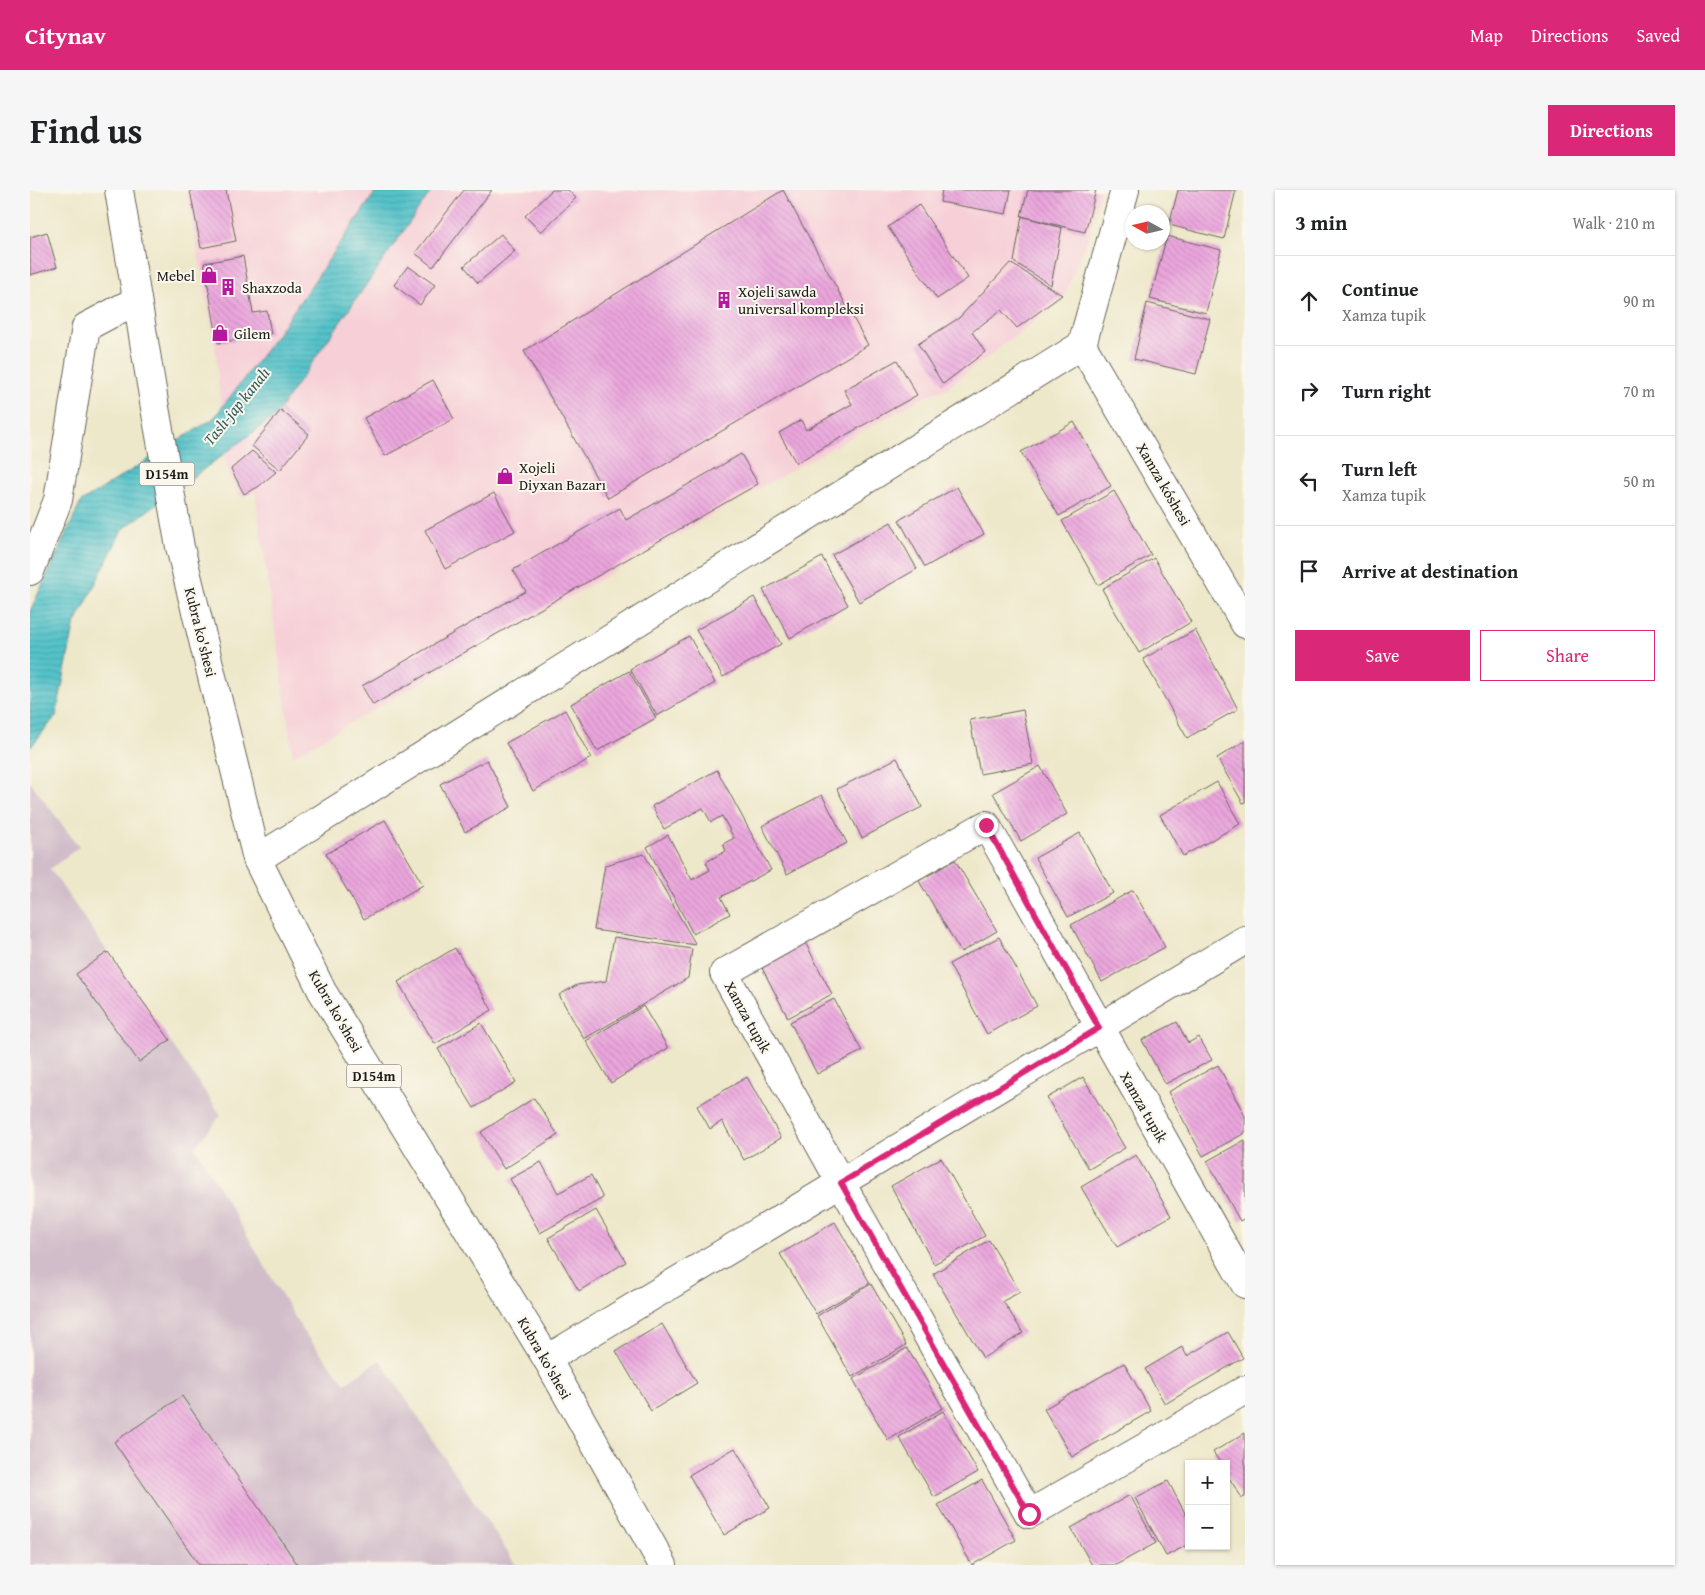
<!DOCTYPE html>
<meta charset="utf-8">
<style>
:root{--surface:#fff;--page:#f6f6f6;--text:#202124;--muted:#757577;--line:#e0e0e0;--accent:#db2777}
body{margin:0;font-family:"Gentium Book Plus",serif;background:var(--page);color:var(--text)}
.controls{position:absolute;right:15px;bottom:15px;display:grid;overflow:hidden;border-radius:0px;box-shadow:0 1px 4px #0004}
.controls button{width:45px;height:45px;display:grid;place-items:center;padding:0;border:0;border-bottom:1px solid var(--line);background:var(--surface);color:var(--text);font:25px sans-serif}
.compass{position:absolute;left:1095px;top:15px;width:45px;height:45px;border-radius:50%;background:var(--surface);box-shadow:0 1px 4px #0004;rotate:278deg}
.stop{position:absolute;width:15px;height:15px;margin:-11px;border:4px solid #db2777;border-radius:50%;background:#fff}
.stop.end{background:#db2777;border-color:#fff;box-shadow:0 1px 5px #0008}
.list{margin:0;padding:0;list-style:none}
h2{display:flex;justify-content:space-between;align-items:center;height:65px;margin:0;padding:0 20px;font-size:21px}
h2 small{font-size:16px;font-weight:400;color:var(--muted)}
.list li{display:grid;grid-template-columns:32px 1fr auto;gap:15px;align-items:center;box-sizing:border-box;height:90px;padding:0 20px;border-top:1px solid var(--line)}
.list b{display:block;font-size:19px;white-space:nowrap}
.list p{margin:0;font-size:16px;white-space:nowrap;color:var(--muted)}
.list em{font-size:16px;font-style:normal;color:var(--muted)}
.actions{display:flex;gap:10px;padding:15px 20px}
.actions a{flex:1;padding:11px 0;border:1px solid var(--accent);border-radius:0px;text-align:center;font-size:18px;color:var(--accent)}
.actions .main{background:var(--accent);color:#fff}
.icon{flex:none;width:28px;height:28px;fill:none;stroke:currentColor;stroke-width:2;stroke-linecap:round;stroke-linejoin:round}
.map{position:relative;flex:none;width:1215px;height:1375px;overflow:hidden;border-radius:0px}
header{display:flex;align-items:center;gap:30px;box-sizing:border-box;height:70px;padding:0 25px;background:var(--accent);color:#fff}
header strong{font-size:24px}
nav{display:flex;gap:28px;margin-inline-start:auto;font-size:18px}
.intro{display:flex;align-items:center;justify-content:space-between;box-sizing:border-box;height:120px;padding:0 30px}
h1{margin:0;font-size:35px}
.button{padding:12px 22px;border-radius:0px;background:var(--accent);color:#fff;font-size:18px;font-weight:700}
main{display:flex;gap:30px;padding:0 30px}
aside{flex:1;background:var(--surface);border-radius:0px;box-shadow:0 1px 4px #0004}
.map>svg:first-child{display:block}
</style>
<header>
<strong>Citynav</strong>
<nav><a>Map</a><a>Directions</a><a>Saved</a></nav>
</header>
<div class="intro"><h1>Find us</h1><a class="button">Directions</a></div>
<main>
<div class="map">
<svg width="1215" height="1375" viewBox="0 0 1215 1375">
<defs>
<pattern id="water-rules" width="6" height="5" patternUnits="userSpaceOnUse" patternTransform="scale(1.25)"><rect width="6" height="5" fill="#54c2c9"/><path d="M0 2.5h6" fill="none" stroke="#49a6ac"/></pattern>
<pattern id="building-back-hatch" width="6" height="6" patternUnits="userSpaceOnUse" patternTransform="scale(1.25)"><rect width="6" height="6" fill="#eba6dd"/><path d="M-1 5l2 2M0 0l6 6M5-1l2 2" fill="none" stroke="#c98ebd"/></pattern>
</defs>
<rect width="100%" height="100%" fill="#fbf7ec"/>
<filter id="ink" filterUnits="userSpaceOnUse"><feTurbulence type="fractalNoise" baseFrequency=".02" numOctaves="2"/><feDisplacementMap in="SourceGraphic" scale="10" xChannelSelector="R" yChannelSelector="G"/><feConvolveMatrix kernelMatrix="1 2 1 2 8 2 1 2 1" color-interpolation-filters="sRGB"/></filter>
<filter id="wash" filterUnits="userSpaceOnUse"><feTurbulence type="fractalNoise" baseFrequency=".0096" numOctaves="4" result="noise"/><feDisplacementMap in="SourceGraphic" scale="20" xChannelSelector="R" yChannelSelector="G"/><feGaussianBlur stdDeviation="1.12" result="paint"/><feColorMatrix in="noise" values="0 0 0 0 0 0 0 0 0 0 0 0 0 0 0 0 0 1.4 0 .05"/><feComposite in="paint" operator="in"/></filter>
<g filter="url(#wash)">
<rect width="100%" height="100%" fill="#eee8cb"/>
<path fill="#f6cfd7" d="M156 0H1070L1060 43 1033 109 916 199 898 205 742 291 263 566 225 302 211 308 197 281 185 155Z"/>
<path fill="#d1bdc9" d="M0 592 49 657 20 679 191 925 165 957 273 1141 315 1193 350 1170 486 1375H0Z"/>
<path fill="url(#water-rules)" stroke="#386f72" d="M347 0H402L245 226 92 340 44 437 26 526 0 558V421L51 312 184 228 246 146Z"/>
<g id="blocks">
<path fill="url(#building-back-hatch)" d="M160 0H196L206 51 171 58Z
M434 0H462L403 77 385 63Z
M522 0H538L546 8 511 42 495 26Z
M753 0 838 155 578 308 494 161Z
M912 0H981L976 24 910 12Z
M998 0H1066L1055 42 991 26Z
M1148 0H1206L1194 49 1139 35Z
M889 15 938 88 907 109 858 37Z
M992 26 1032 38 1021 95 984 72Z
M17 42 27 77 0 85V47Z
M471 44 485 61 448 93 434 76Z
M1137 46 1191 60 1176 123 1120 109Z
M213 66 223 123 237 121 241 144 188 153 174 73Z
M980 73 1032 105 987 138 971 120 942 142 955 162 913 194 888 154 929 128Z
M378 76 405 95 390 115 364 95Z
M1117 113 1180 129 1166 184 1104 169Z
M867 170 887 205 766 273 749 243 771 230 776 240 822 214 814 200Z
M403 190 424 229 355 266 334 228Z
M251 220 279 244 250 280 222 256Z
M1044 232 1081 296 1029 326 991 262Z
M222 261 246 282 228 297 214 304 201 279Z
M711 264 728 294 343 515 332 496 496 401 483 380 590 318 596 330Z
M927 297 954 344 895 377 869 330Z
M1084 301 1121 365 1068 395 1032 331Z
M464 303 485 341 415 379 395 340Z
M861 332 887 379 829 412 802 365Z
M792 367 818 415 760 448 733 400Z
M1124 368 1161 432 1109 463 1072 399Z
M724 407 751 454 693 487 666 440Z
M1165 440 1208 519 1157 548 1113 469Z
M659 446 685 493 627 526 600 479Z
M599 481 626 528 567 561 541 514Z
M535 520 561 568 503 601 476 553Z
M993 520 1003 574 950 584 940 530Z
M1215 551V612L1213 613 1187 568Z
M867 568 892 617 832 648 807 599Z
M457 570 481 617 435 642 410 594Z
M1010 576 1037 624 991 651 963 603Z
M687 580 741 680 691 707 700 724 663 744 617 657 638 645 662 690 680 680 676 672 696 661 693 654 704 648 692 626 681 632 673 618 634 639 622 616Z
M1187 592 1210 634 1153 666 1130 625Z
M792 605 817 653 757 684 732 636Z
M355 630 393 695 334 729 296 664Z
M1050 643 1083 703 1038 727 1005 668Z
M614 664 666 755 564 740 575 675Z
M925 670 967 741 931 762 889 691Z
M1103 700 1135 757 1072 792 1041 735Z
M584 747 662 759 658 788 554 849 529 805 547 795 576 791Z
M969 747 1007 816 957 844 919 774Z
M775 752 802 804 758 828 731 776Z
M425 758 462 820 405 854 368 792Z
M78 762 140 850 109 872 46 784Z
M804 809 832 861 787 884 760 832Z
M613 816 638 858 581 893 556 851Z
M1147 832 1158 853 1169 847 1182 870 1135 894 1112 850Z
M451 833 486 892 444 918 408 859Z
M1188 875 1215 926V943L1173 966 1138 902Z
M717 887 751 948 714 970 692 931 680 939 667 916Z
M1053 887 1095 958 1059 979 1017 908Z
M504 908 528 945 474 979 451 942Z
M1215 950V1028L1210 1031 1177 971Z
M1106 965 1141 1026 1087 1057 1051 997Z
M911 968 955 1046 904 1074 861 996Z
M511 972 528 1003 561 985 573 1008 510 1043 480 989Z
M566 1020 596 1072 549 1101 518 1048Z
M805 1032 840 1093 786 1124 750 1064Z
M959 1050 990 1102 973 1111 993 1143 953 1168 903 1084Z
M841 1094 876 1155 822 1187 787 1126Z
M632 1134 667 1193 621 1221 586 1161Z
M1198 1142 1213 1168 1135 1214 1115 1179 1152 1157 1157 1166Z
M877 1158 913 1218 858 1250 823 1189Z
M1094 1173 1121 1221 1042 1267 1014 1219Z
M152 1206 268 1375H169L84 1252Z
M913 1221 948 1282 904 1307 869 1247Z
M1215 1243V1307L1212 1308 1196 1283V1274H1191L1183 1262Z
M705 1258 740 1318 694 1345 659 1285Z
M952 1290 986 1350 942 1375 908 1315Z
M1138 1291 1156 1325 1159 1323V1354L1136 1366 1105 1308Z
M1100 1305 1126 1353 1086 1375H1062L1041 1338Z"/>
</g>
</g>
<g filter="url(#ink)">
<use href="#blocks" fill-opacity="0" stroke="#666359" stroke-width="1"/>
<g fill="none" stroke-linecap="round" stroke-linejoin="round">
<g stroke="#666359" stroke-width="30">
<path id="minor" d="M1052 155 1215 434
M1052 155 1095 0
M0 381 28 310 56 137 107 110
M227 669 1052 155
M1215 1094 956 635 694 783 811 993 999 1324 1215 1200
M517 1169 1215 750"/>
</g>
<g stroke="#666359" stroke-width="30">
<path id="major" d="M89 0 124 212 150 357 227 669 292 801 517 1169 633 1375"/>
</g>
<use href="#minor" stroke="#fff" stroke-width="28"/>
<use href="#major" stroke="#fff" stroke-width="28"/>
</g>
</g>
<g fill="none" stroke-linecap="round" stroke-linejoin="round" filter="url(#ink)">
<path stroke="#db2777" stroke-width="6" d="M956 635 1069 838 811 993 999 1324"/>
</g>
<defs>
<g id="shop-bare" transform="scale(1.35)"><path d="M-5-2.5h2.3a2.7 3.5 0 0 1 5.4 0H5L5.5 6h-11ZM-1.5-2.5h3a1.5 2.3 0 0 0-3 0Z" fill="#b5179e" stroke="#fbf7ec" stroke-width="2.5" paint-order="stroke"/></g>
<g id="building-bare" transform="scale(1.35)"><path d="M-4-6H4V6H1V3H-1V6H-4ZM-2.5-4.3h1.7v1.8h-1.7ZM.8-4.3h1.7v1.8H.8ZM-2.5-1h1.7V.8h-1.7ZM.8-1h1.7V.8H.8Z" fill="#b5179e" stroke="#fbf7ec" stroke-width="2.5" paint-order="stroke"/></g>
</defs>
<g fill-rule="evenodd">
<use href="#shop-bare" x="179" y="85"/>
<use href="#building-bare" x="198" y="97"/>
<use href="#building-bare" x="694" y="110"/>
<use href="#shop-bare" x="190" y="143"/>
<use href="#shop-bare" x="475" y="286"/>
</g>
<g text-anchor="middle" dominant-baseline="central" stroke-width="4" stroke-linejoin="round" paint-order="stroke">
<g fill="#fbf7ec" stroke="#5f5e5a" stroke-width="1">
<rect x="109.5" y="272.5" width="55" height="23" rx="4"/>
<rect x="316.5" y="874.5" width="55" height="23" rx="4"/>
</g>
<g font-size="14" font-weight="bold" fill="#1c1c1c">
<text x="137" y="284">D154m</text>
<text x="344" y="886">D154m</text>
</g>
<g font-size="15" fill="#1c1c1c" stroke="#fbf7ec" text-anchor="start">
<text x="165" y="85" text-anchor="end">Mebel</text>
<text x="212" y="97">Shaxzoda</text>
<text x="708" y="101">Xojeli sawda<tspan x="708" dy="17">universal kompleksi</tspan></text>
<text x="204" y="143">Gilem</text>
<text x="489" y="277">Xojeli<tspan x="489" dy="17">Diyxan Bazarı</tspan></text>
</g>
<g font-size="15" fill="#1c1c1c" stroke="#fbf7ec">
<text transform="translate(1134 294) rotate(60)">Xamza kóshesi</text>
<text transform="translate(171 442) rotate(76)">Kubra ko'shesi</text>
<text transform="translate(306 821) rotate(60)">Kubra ko'shesi</text>
<text transform="translate(718 827) rotate(61)">Xamza tupik</text>
<text transform="translate(1114 917) rotate(60)">Xamza tupik</text>
<text transform="translate(515 1168) rotate(60)">Kubra ko'shesi</text>
</g>
<g font-size="16" font-style="italic" fill="#325e61" stroke="#fbf7ec">
<text transform="translate(206 216) rotate(-51)">Taslı-jap kanalı</text>
</g>
</g>
</svg>
<div class="controls">
<button>+</button>
<button>−</button>
</div>
<svg class="compass" viewBox="-18 -18 36 36"><path d="M0-13l5 13h-10z" fill="#e53935"/><path d="M0 13l5-13h-10z" fill="#757577"/></svg>
<div class="stop" style="left:999px;top:1324px"></div>
<div class="stop end" style="left:956px;top:635px"></div>
</div>
<aside>
<h2>3 min<small>Walk · 210 m</small></h2>
<ul class="list">
<li><svg class="icon" aria-label="ahead" viewBox="0 0 24 24"><path d="M12 20V5M6 11l6-6 6 6"/></svg><div><b>Continue</b><p>Xamza tupik</p></div><em>90 m</em></li>
<li><svg class="icon" aria-label="right" viewBox="0 0 24 24"><path d="M7 20v-9h11M14 6l5 5-5 5"/></svg><div><b>Turn right</b></div><em>70 m</em></li>
<li><svg class="icon" aria-label="left" viewBox="0 0 24 24"><path d="M17 20v-9H6M10 6l-5 5 5 5"/></svg><div><b>Turn left</b><p>Xamza tupik</p></div><em>50 m</em></li>
<li><svg class="icon" aria-label="arrive" viewBox="0 0 24 24"><path d="M6 21V4h12l-3 4 3 4H6"/></svg><div><b>Arrive at destination</b></div></li>
</ul>
<div class="actions"><a class="main">Save</a><a>Share</a></div>
</aside>
</main>
